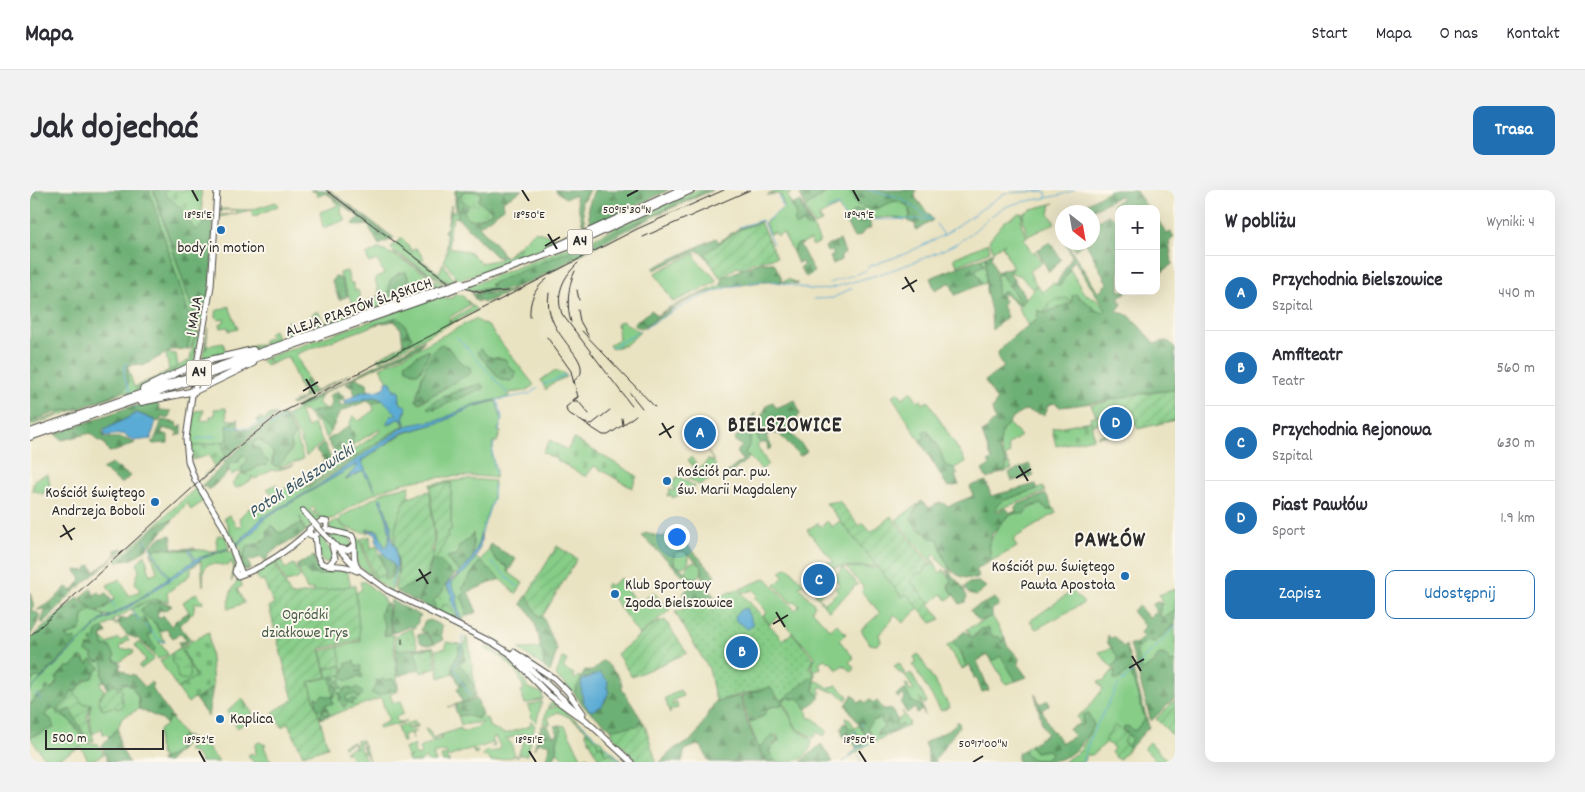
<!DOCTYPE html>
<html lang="pl">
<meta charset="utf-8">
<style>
:root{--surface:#fff;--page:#f2f2f3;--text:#2b2b33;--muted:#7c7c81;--line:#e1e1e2;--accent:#1f6fb2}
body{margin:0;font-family:Dekko,sans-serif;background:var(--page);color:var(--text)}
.controls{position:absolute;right:15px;top:15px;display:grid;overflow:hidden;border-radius:10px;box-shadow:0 5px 20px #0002}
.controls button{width:45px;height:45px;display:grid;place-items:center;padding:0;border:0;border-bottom:1px solid var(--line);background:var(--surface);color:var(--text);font:25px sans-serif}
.compass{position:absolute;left:1025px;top:15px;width:45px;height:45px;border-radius:50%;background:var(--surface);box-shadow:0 5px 20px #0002;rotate:149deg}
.scale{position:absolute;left:15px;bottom:12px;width:119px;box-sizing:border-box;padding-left:5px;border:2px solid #2b2b2b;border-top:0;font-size:14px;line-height:18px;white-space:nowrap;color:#2b2b2b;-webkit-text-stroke:4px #fbf7ec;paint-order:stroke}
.you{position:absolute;left:646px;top:346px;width:18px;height:18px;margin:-12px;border:4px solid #fff;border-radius:50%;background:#1a73e8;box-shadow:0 0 0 8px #1a73e833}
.badge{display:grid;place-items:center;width:32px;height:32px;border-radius:50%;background:var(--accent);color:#fff;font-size:16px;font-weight:700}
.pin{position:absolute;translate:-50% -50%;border:2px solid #fff;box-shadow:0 1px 5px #0006}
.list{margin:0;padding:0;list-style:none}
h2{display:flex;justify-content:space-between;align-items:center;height:65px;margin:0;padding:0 20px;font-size:21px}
h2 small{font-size:16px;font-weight:400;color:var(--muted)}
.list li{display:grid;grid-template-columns:32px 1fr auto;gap:15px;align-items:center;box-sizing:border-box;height:75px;padding:0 20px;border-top:1px solid var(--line)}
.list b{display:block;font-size:19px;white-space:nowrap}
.list p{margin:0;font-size:16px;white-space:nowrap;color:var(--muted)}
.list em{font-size:16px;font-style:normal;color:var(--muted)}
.actions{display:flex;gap:10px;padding:15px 20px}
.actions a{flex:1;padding:11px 0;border:1px solid var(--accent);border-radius:10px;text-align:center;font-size:18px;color:var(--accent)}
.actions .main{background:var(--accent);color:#fff}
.map{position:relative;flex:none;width:1145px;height:572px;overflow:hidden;border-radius:10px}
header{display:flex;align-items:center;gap:30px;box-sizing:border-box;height:70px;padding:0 25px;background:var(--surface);border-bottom:1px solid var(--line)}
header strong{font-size:24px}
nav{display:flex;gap:28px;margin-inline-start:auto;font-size:18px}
.intro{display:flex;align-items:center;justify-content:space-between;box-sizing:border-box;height:120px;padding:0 30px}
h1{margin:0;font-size:35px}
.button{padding:12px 22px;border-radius:10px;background:var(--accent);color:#fff;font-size:18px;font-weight:700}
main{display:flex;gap:30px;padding:0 30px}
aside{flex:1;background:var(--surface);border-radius:10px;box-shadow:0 5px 20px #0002}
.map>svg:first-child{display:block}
</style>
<header>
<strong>Mapa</strong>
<nav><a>Start</a><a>Mapa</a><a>O nas</a><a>Kontakt</a></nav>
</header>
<div class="intro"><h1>Jak dojechać</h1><a class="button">Trasa</a></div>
<main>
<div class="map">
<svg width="1145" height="572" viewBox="0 0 1145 572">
<defs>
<pattern id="forest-firs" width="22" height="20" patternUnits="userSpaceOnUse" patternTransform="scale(1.25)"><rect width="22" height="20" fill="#6db074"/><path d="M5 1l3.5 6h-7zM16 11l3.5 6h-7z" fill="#5a8f5f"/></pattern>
<pattern id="wetland-marsh" width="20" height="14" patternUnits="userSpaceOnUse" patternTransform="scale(1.25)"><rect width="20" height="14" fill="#87cd88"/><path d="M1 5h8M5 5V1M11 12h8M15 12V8" fill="none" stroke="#75b076"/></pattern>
<pattern id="cemetery-stones" width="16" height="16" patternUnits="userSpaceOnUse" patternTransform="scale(1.25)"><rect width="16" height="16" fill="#87cd88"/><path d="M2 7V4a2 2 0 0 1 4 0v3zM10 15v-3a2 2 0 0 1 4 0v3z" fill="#75b076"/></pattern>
<pattern id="park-dots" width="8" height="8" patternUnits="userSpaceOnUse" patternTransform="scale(1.25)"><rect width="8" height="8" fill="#87cd88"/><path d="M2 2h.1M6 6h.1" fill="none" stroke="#75b076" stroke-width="1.8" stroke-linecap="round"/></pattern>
<pattern id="garden-furrows" width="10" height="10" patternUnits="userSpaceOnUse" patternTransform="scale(1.25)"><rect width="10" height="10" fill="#87cd88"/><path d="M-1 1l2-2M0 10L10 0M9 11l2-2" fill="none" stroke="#75b076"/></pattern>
</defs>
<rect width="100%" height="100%" fill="#fbf7ec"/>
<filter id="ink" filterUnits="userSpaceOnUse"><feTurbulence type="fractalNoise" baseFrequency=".02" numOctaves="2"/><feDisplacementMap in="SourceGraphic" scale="10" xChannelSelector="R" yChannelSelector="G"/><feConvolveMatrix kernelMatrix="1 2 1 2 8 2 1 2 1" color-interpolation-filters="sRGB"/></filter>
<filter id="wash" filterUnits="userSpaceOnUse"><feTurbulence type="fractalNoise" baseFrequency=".0096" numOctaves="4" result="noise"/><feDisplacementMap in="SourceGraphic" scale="20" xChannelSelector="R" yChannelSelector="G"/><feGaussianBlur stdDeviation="1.12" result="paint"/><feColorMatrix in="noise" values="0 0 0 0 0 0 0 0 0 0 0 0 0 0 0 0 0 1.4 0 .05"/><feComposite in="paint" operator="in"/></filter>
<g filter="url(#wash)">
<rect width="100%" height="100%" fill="#eae3c2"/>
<path fill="#87cd88" stroke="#597c5a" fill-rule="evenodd" d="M119 0H123L165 128 169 129 175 120C172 133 166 145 160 159H157L163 137Z
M425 0 428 28 424 27 419 41V57L441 63 451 73 471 69 469 68 474 65 473 68 492 57 478 65 505 41 524 47 523 48 557 36 558 41 430 90 427 87 426 91 420 93 366 53 419 93 409 89 416 94 363 63 409 88 362 60 361 57 372 48 382 61 386 58 394 68 392 70 409 83 413 73 424 91 425 86 414 71C418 57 417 59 416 46 415 39 421 30 421 22L415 43 414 41 417 37 421 15V21L425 22Z
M666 0H677L563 52 562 49Z
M748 0 761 4 757 6 766 23 765 35 773 32 776 37H782L770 12 772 13 790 52 783 56 780 50 765 56 763 62 753 43 747 46 745 42 739 44 735 33 754 17 750 4 737 5Z
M795 0H820L826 14C851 26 848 13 868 11L878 16 880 28 875 30 861 27 836 29 833 20H825L821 23 825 31H816L808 16 789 26V30L791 31 790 27 792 32 784 35 775 17 794 5Z
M306 9 312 14 311 23 316 30 293 38 290 22 309 15 303 10Z
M246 12 248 16 223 27 221 20 189 27 190 25 207 24V20H191V23L189 19 221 20Z
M1025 13 1021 14 1019 23 1025 33 998 46 993 32 994 23 1001 19Z
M989 23H993L991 34 997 47 994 49 1002 63 1005 61 1012 73 999 81 1006 94 1003 100 991 86 979 82 983 78 972 55 975 53 963 61 959 50 974 32Z
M560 49 561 52 551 58 460 94 463 98 443 100 434 98Z
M958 53 960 61 927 76 924 68Z
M348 59 362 64 401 87 396 90 401 92 396 97 405 94 403 91 405 90 414 95 409 97 403 95 404 99 233 157 235 154H233V150L241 147 239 143 244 140 248 150 256 146 254 140 259 138 256 132 260 130 266 143 287 135 282 124 288 121 294 133 326 122 309 83 317 81 320 93H323L325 101 328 100 332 114 349 105 358 107 369 103 357 106 351 102 349 104 345 89 354 83 347 70 339 73 336 65ZM376 82 381 94 379 98 358 102 360 90 369 83Z
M665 63C665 75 683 82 687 92L643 112 625 83Z
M956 66V93L952 94 945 80 954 75 951 68Z
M1040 79 1053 102 1068 111 1076 120 1074 123 1067 121 1054 110 1042 112 1038 109 1015 121V123L1008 122 1007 130 998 136 988 118 1007 95 1012 102 1023 93 1030 96Z
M971 84 991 113 990 114 976 101 968 108 966 86Z
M758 89 768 94C733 87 677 98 647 116 636 123 626 133 615 137L649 113 691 95C707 98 721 91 738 90 747 90 750 94 758 89Z
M425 103 434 107 439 115 420 127 419 134 423 128 442 117 437 110 447 120 349 171 347 169 382 149 374 133 367 127 266 164 277 188 271 200 258 167 240 174 238 168H236L239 175 237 176 231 171 236 168 414 105 415 108H422Z
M199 116 208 139 199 141 198 137 191 138 190 134 194 132V129L189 130 186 127V121Z
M445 129 459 137 504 195 496 201 479 203 477 204 480 206 478 207 443 215 413 229 379 237 375 236 373 227 377 220 370 213 369 200 363 199 350 178ZM408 156H417L431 174 440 178 423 193 390 213 386 210 392 186ZM450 159 459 167 475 169 480 178 484 181 485 188 480 191 471 190 449 165 447 163ZM394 161H399V163L390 182 385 183 381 181 384 169ZM442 196 453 199 439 203 412 216 397 217 428 200Z
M592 131 610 142 597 154 582 159 579 155 589 149 587 133Z
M178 137 176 160 177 156 193 153 196 162 230 154 232 157 175 168 173 165Z
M170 141 164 173 99 205V202H94L0 236V233L27 225 31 221 49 219 89 202 97 175 104 197 124 188 105 199 160 170 164 149Z
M138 163 146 164 148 177 127 187 139 180 136 165Z
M524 181 534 183 536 187 521 194 516 200 511 190Z
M881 201 888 212 891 210 893 214 898 211 936 272 924 278 915 275 910 260 898 240 893 242 895 247 890 251 862 206 868 202 873 208Z
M291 206 287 213 296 219 281 222 280 225 302 240 297 248 287 232 284 231 275 221H269L277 238 283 234 293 252 276 266 270 247 256 226Z
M353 210 367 224 357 232 359 235 370 227 374 235 273 300C309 283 339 254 374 236V238L281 301 233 327 203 357 200 350H206L201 343 200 349 198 335 194 328 199 325 207 337 212 335 209 328 218 319 244 306 237 299 246 294 249 300 263 296 265 301 282 293 281 290 284 288 285 290 292 286 289 282 301 272H299L301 267 303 271 309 267 312 268 351 241 350 239 322 255 323 259 318 260 324 244 319 236 323 225 329 231 344 220 342 213Z
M466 211 472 230 468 241 471 242 467 252H463L462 267 466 280 465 288C437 283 376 288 350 301 332 309 321 317 302 329L288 327V324L284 322 285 319 283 317 280 320 290 329H300C291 331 282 332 276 342L269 325 272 333 250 343 246 341 245 337 241 336 237 341 238 347 226 354 217 356 210 373 214 381 210 377 205 364 212 359 209 356 205 362 203 358 222 343 234 328 326 275 328 276 315 290 333 281 345 300 331 273 333 270 372 244 414 231 442 217Z
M196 218 197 230H205L197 236 198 251 161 257V263L160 247 165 221 174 220 171 231 180 230V226H185L184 219Z
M1097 218 1103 240 1068 247 1067 246 1074 244 1071 233 1062 235 1060 227Z
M978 233 991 246 978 255 980 264 975 267 982 279 973 283 977 274C970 259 964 248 978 233Z
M725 240 730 253 727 256 738 274 732 280 715 263 720 254V245Z
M266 244 273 269C265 274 255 272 248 278L264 275 246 281 242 280 225 289 221 286 222 290 206 298 202 294 211 284 218 285 208 282 202 285 198 279 200 273 209 272V268L214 265 218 270 211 278 215 283 238 272 230 263 229 258 223 257 224 251 230 250 243 262 242 273 246 277 261 262V250Z
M18 284 20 296 13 304 2 300 5 289Z
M649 286 665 297 643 308 641 305 637 306 640 299 643 301 645 299 641 295 640 296V293Z
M439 289 464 291 463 308 443 368V343L427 365 419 366 417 369 430 383 424 385 410 371 405 372C409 361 414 353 418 341H421V293L400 296V294Z
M380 296C376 317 363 335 366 357 358 343 360 324 349 309 356 323 365 345 355 358L347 340 337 339 338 343C327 341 316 340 309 331V328L356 301Z
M167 297 168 302 170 301 175 310 161 320 157 313 144 329 129 334 88 373 86 371Z
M1013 297 1015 302 967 320 965 317 972 311Z
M888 314C887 317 884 321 884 325 883 337 898 348 908 349L913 366 922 383 908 370 907 365 902 366 904 372H901L866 330Z
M1010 314 1018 320 1024 319 1026 323 983 349 987 357 961 371 959 353 969 336 978 326Z
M306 330 330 350 340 381 347 387 354 385 361 388 366 381 368 382 361 402 327 374 325 348 300 340 299 335Z
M797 331 802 337 810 331 847 376 804 377 803 383 795 393 793 389 802 383H799L800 377H796L792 373 804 372 777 340 788 333 791 337Z
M293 341 321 348 322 356 312 359 299 347 302 345H297Z
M188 345 195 346 199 358 166 369 159 359C166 359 183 362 188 361L186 350Z
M288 345V348L291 347 304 366 300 373 291 371 286 348Z
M127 358 158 360 165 371 140 388 124 363V360Z
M199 359 198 362 201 361C206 371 207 383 201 392L204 378 201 371 198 376C172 371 174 375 173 396L171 371 161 378V384L137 403 138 412C115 404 103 421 83 430L87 436 82 432 67 442 66 448 61 452 64 457 58 456 64 470 69 472 72 469C76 475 73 478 72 484L74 491 70 493 74 501 68 510 73 520 93 512 91 503 93 502 88 500 86 495 80 497 79 491 101 495 108 507 109 519 92 528 88 538 79 548 77 544H73L72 538 63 544 59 526 61 514H53L43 502 66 482V474L62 470 58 475 52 467 28 489 21 500 16 497 15 503 6 506 3 513H0V494L5 487H11L47 451 45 448 41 450 35 446 49 442 54 423 61 419 75 426 73 430 81 427 66 422 75 419 85 408 77 395 90 389 99 406 110 401 105 392 109 381 107 374 115 364 120 385 127 382 121 362 139 388 105 412 173 368Z
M459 359 471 374 477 376 478 382 493 393 486 404 450 371Z
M643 369a8 8 0 1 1 16 0a8 8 0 1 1-16 0Z
M284 366 285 374 291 380 317 381 321 396 284 403 283 399 277 400 267 375Z
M250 367 255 379 264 374 270 386 268 389 256 392 245 370Z
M446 367 450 371 432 398 435 402 431 407 435 415 436 426 433 428 435 436C428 429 427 413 426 403 416 394 425 390 432 384 437 380 442 372 446 367Z
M656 380a8 8 0 1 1 16 0a8 8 0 1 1-16 0Z
M905 373 909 382H913V379L921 390 918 396 924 405 917 410 912 404 899 414 880 390 889 382 891 384 896 380 894 378Z
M758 377 778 399 773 394 769 397 785 415 782 420 800 440 807 434 816 444 809 450 824 468 819 472 825 479 822 482 813 475 807 480 803 474 794 469 789 473 791 478 784 481 782 477 785 467 748 427 740 434 733 426 737 422 725 408 728 405 723 400 713 403 710 399 736 388 765 420 769 416 765 411 761 413 745 395 754 386 750 381Z
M813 377 828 395 823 397V399L799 421 785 404V403L793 400 794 402 788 407 795 413 808 402 805 398 810 395 805 388 803 391 802 390Z
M816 377 848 378 872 407 877 403 889 418 873 433 864 424 862 430 849 445 851 451 846 455 840 454 831 440 850 423 832 402 833 397Z
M215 385 210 388 212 396 207 399 214 413 198 419C199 405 202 393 215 385Z
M591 388 600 398 597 401 609 414 623 402 640 420 609 445 575 396 578 393 580 396Z
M330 392H335L350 405 356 414 351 424 355 436 354 445H363L368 498V501L360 504 363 513 371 511 373 524 366 527 367 532H376L349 539 348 536 359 531 351 508 290 529 279 492 313 484 308 457 332 451 330 450 326 403 332 399Z
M416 394V397L432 434 405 421Z
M1145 399V420L1134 428 1131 427 1130 414H1133L1129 405Z
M1042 401 1054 413 1006 439 1000 431Z
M166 403 174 413H165L163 423 159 427V422L153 412Z
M126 410 141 415C131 414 119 410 111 420L126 435 135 452H129L138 464 128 469 122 463 124 457 118 446 122 443 114 427 109 430 102 419 117 411Z
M962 426 974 446 972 453 960 444 959 440 952 439 941 448 937 439Z
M1145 434V471L1140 472 1133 463 1112 482 1106 461 1116 451 1126 452Z
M96 446 99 450 89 457 92 460 102 459 104 462 90 472 84 470 85 466 79 456 74 457 71 447 78 454 88 448 91 451Z
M436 447 439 453 446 505 442 503 444 496C440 488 435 481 428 473L435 471 434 457H429V464L422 478 423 483 409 488 406 460 416 458V452L435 455Z
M922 452C929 460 934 466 936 477L932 479 917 456Z
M107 453H111L124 469 111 479 109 476 116 470 105 455Z
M457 456 486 475 498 498 512 503 513 509 495 514 491 501 494 500C487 477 476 469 455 459Z
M151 457 166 487 148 499 130 471Z
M512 458 514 477 489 459Z
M1082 458 1088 466V471L1081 477 1069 462Z
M888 464 920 517 911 521 883 475 887 473 884 467Z
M971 465 986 491 976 494 959 466 963 470Z
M532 468 537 470 533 478 544 484 543 487 546 489 548 486 552 488 544 503 526 486Z
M869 473 876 486 881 483 897 512 894 514 890 508 895 526 890 515 882 512 875 500 877 498 875 494 878 495 879 501 884 500 875 485 868 482 864 476Z
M1100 479 1115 529 1105 541 1097 536 1093 540 1102 549 1098 556 1093 552 1074 550 1077 552 1062 565H1056L1054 572H1033L1050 561 1064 535 1060 527 1049 536 1047 535 1050 532 1047 527 1058 518 1073 499 1068 491H1074L1083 480 1089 489Z
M788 491 799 498 807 495 818 506 816 510 806 501 802 502 792 497 788 499 791 503 788 505 784 500V492Z
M650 500 653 506 642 511 643 516 646 511 648 518 640 520V524L635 508Z
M761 506V509L769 508 777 520 778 528H783L797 541 794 546 787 542 784 548 767 539 753 511Z
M512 511 507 530 506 532 502 528 498 516Z
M522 512C546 528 571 551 593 572L581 563 576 565 572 555 568 556C561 542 544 528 528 522L518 527 520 534H513L517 519 526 517 524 515 517 518Z
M753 514 767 540 782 549C780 572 765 572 745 572L739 561 749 551 748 546 744 545 729 558 719 533 734 526 738 518Z
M24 517 33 527 39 529 56 553 68 554 74 564 59 572 51 557 22 572H17L0 547 12 543 18 528 13 525Z
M872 521 879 532 878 536 846 551 837 538 840 532 851 528 854 537 848 541V545L863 542 873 535 865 534V532L874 525Z
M451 522 454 529 457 528 459 536 475 544 500 536 501 531 505 535 497 565H488L496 545 493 544 476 549 481 553 485 566H489L487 568 484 565 482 567 461 572 458 567 451 566 459 560 461 562 469 560V557L471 558 465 547 462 549 465 556 461 557 464 556 463 553 444 559V562L448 561 446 564 444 563 442 558 416 568 420 572H413L411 566 417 565 415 561 403 564 406 572H398L395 568 391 572H379L378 569 382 564 378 569 374 559 385 555 384 561 387 566 391 564 389 558 412 548 411 546 402 551 395 539 400 541 402 548 431 538 432 542 448 537 453 532 431 535 428 526 436 525 448 529Z
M140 527 155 547 152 546C151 557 145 568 132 568L128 556 129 540 136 535Z
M815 528 820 530 825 538 829 535 836 546 840 544 844 550 813 572 828 557 824 540 818 537Z
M385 531 386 534 376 537 377 539 388 535 387 538 381 539 382 542 386 541 382 543 383 550 380 543 373 545 374 552H372L367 537Z
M529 535 535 536 552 569 557 566 559 572H538L527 562C526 552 530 545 529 535Z
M332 550 333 553H329L331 562 334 561 332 555 334 554 339 571 335 562 333 563 336 572H322L319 562 316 564 315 561 324 557 323 553 314 557 313 555 323 552 326 559V551Z
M229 552 236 555 234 556 239 569H241L239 572H223L218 565 222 563 224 565 226 564 225 555Z
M1120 552 1139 572H1127L1114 558Z
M1000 555 1005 562 1017 560 1021 562V565L1011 571 999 570 994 560Z"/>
<path fill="url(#forest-firs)" stroke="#4c6e50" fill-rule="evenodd" d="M0 0H119L163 137 157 159 142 160 113 176 103 174 102 176 97 175 98 195 93 200 49 219 30 221 0 232Z
M124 0H136L135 4 152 19 165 39 175 31 183 32C182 57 185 110 169 129L165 128Z
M280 0H295L361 49 298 0 301 1 364 48 349 55 338 35 328 36 323 34 329 27 296 3 287 6 286 2Z
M426 0H492L473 11 474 18 449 36 469 58 474 66 466 67 428 28ZM435 1 450 2 451 6 448 11 460 19 461 23 451 28H439L434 21 439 15 432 10 430 5Z
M525 0H559L555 10 551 9 555 35 553 36 545 5 535 8Z
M564 0H639L560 38 558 17Z
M677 0H683L637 20 564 57V51Z
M773 0H795L796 2 776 17 770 5Z
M820 0H886L885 7 903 30 886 41 885 34 877 31 881 25 877 15 865 11C848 17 844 23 826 14Z
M1080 0H1105L1119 19H1089L1088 22 1082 15 1091 9V5L1059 22 1058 18 1050 22H1043Z
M769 12 782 38 776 37 773 32 767 36 764 34 766 23 761 15Z
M825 20H833L836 29 842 30 839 32 842 37 834 41 830 46 824 48 815 30 825 31 820 25Z
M1078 25 1089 31V101H1099L1088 107 1092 114 1087 121 1100 126 1125 154C1136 150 1138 149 1145 158V200C1106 202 1069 214 1030 217L1025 213 1018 215 1014 225 995 220 982 229 972 241 969 260 976 272V280L957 289 952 280 960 275 958 272 962 270 952 243 965 230 962 219 967 211 955 191 974 177 969 171 968 162 987 143 1007 130 1008 120 1015 123 1042 112V106L1046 104 1067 121 1074 122 1076 120 1044 70 1030 96 1026 95 1042 66 1035 52 1037 53 1067 101 1069 103 1077 93 1057 55 1054 53 1045 60 1041 54 1062 52 1063 34Z
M1126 27 1137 44 1141 42 1144 47 1139 52 1142 74 1126 87Z
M732 31 708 40 675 64 681 74 673 63 666 61 624 80 623 78 686 48 689 52 709 38Z
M810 50 815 63 811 66V70L803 74 800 67 804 65 802 61 797 62 795 57Z
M561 52 563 58C527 77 482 109 442 101L463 98 460 94Z
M1020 52 1031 70 1019 82 1007 60Z
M770 53 773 54 770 55 784 82 776 87 770 78 774 74 768 71V74L763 62 765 56Z
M963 62 961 67 966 82 982 77 983 79 979 82 996 108 991 113 971 84 966 86 968 107 973 101H976L990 114 988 116 975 104 972 106 975 111 972 115 977 127 962 140 961 121 956 100V66Z
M951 68 954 75 945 80 952 94 925 105 920 92 905 100 900 88Z
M728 73H744L751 87V93C731 86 711 100 691 95L693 87Z
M376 82 380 97 363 103 358 102 360 90 369 83Z
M305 86 311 89 318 106 309 110 302 91Z
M486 100 453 113 451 110 447 112 441 103 463 104Z
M642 116 612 138 605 136V132L622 120 626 126Z
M367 127 374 133 382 148 380 152 373 155 371 139 364 131 343 135Z
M395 150 390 156 301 199 267 219 265 217Z
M412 154C425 160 426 174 440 177L441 183 388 213 386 210C390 196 398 159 412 154Z
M450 159 459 167 475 169 480 178 486 182 485 188 480 191 471 190 449 165 447 162Z
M397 160 399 163 390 182 386 183 377 179 375 173Z
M320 184 262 215 260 214 275 207 273 201 277 189 284 202Z
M326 188 337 193 338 201 325 205 323 199 316 194Z
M452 194 454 198 405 219 397 218C403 208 440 196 452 194Z
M307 201 314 206V209L309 212 311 216 343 207 353 210 341 214 339 210 310 222 301 241 280 223 299 218 302 212 299 206Z
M765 210 770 224 758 240 777 261 770 266 749 244 740 243 736 246 742 257 738 260 737 253H730L725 240 720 245V253L715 263 719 268 693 289 694 285 713 270V268H710L706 262 712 256 704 250 725 223V230L728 232 738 214 743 212 746 218Z
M123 212 128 214 130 220 141 221 138 229 132 227 129 232 108 223 72 240 75 248H92L105 253 86 261 79 262 74 253 68 251 61 243 32 250 25 244 99 217Z
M241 224 246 225 170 290 194 266 192 252 198 250 197 235 208 229 209 239 219 240 229 235 227 230 232 227 233 230Z
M253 224 266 244 261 250C263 260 255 272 246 277L243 275V262L231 250H226L222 256 230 259 231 264 238 271 237 276 229 275 222 281 213 283 211 278 218 270 213 265 209 268V272L200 273 198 276 199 282 181 298 178 300 176 296 173 298 171 296 195 274 194 272 236 236Z
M132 230 148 233 146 236 150 239 152 234V244L145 246 149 242 132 238 133 240 131 243 138 245V253L123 254 121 252 124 251Z
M319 236 324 245 321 257 312 264V268H308L297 250Z
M897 240 910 260 915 275 924 278 928 284 925 286 929 295 918 297 890 251 895 247 893 242Z
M294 253 301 269 294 279 289 282 286 277 295 271 286 260Z
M82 274 100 286 92 294 72 279Z
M999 274 1004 286 982 291 979 283Z
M956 291 961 306 1006 294 1007 299 972 311 966 317 967 322 976 318 980 323 985 322 986 315 1016 304 1024 319 1018 320 1010 314 998 317 994 324 985 323 978 326 962 344 959 354 961 371 946 379 949 386 947 389C919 389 915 372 908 349L899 348 897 343 888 339 881 329 891 311 900 318 910 312 918 316 943 306 940 296Z
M144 329 119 356 114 350 118 357 103 369 92 370 126 337Z
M272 333 275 342C266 351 240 356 236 372L232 367 218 371 221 379 216 380C206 374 215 365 217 356L226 354 238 347 237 341 241 336 245 337 246 341 251 343Z
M644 340 686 386 676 393C668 388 675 383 671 375L654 361H648L644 365V375L652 379 659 387 672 391 684 406 660 413 653 404 662 394 612 346 615 343 633 347 640 341 641 343Z
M443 343V368L430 383 417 367 427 365 429 356 439 349Z
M141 345 143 359 165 358C152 364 136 355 124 359V363L120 357 130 348Z
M460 354 486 369 478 382 477 376 467 371 459 359Z
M93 358 94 359 41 404 14 433 11 432 16 419 7 420 24 410 36 397 42 401 51 390 46 380 57 381 56 378 61 375 65 382 86 365 85 360Z
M353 363 360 369 365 379 367 376V364L368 382 366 381 357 390 353 389 356 383 350 364Z
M284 366 287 377 302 381 291 385 279 384 274 378 268 379 267 375Z
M402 371H410L424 385C416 393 413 403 405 409V421L389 413Z
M450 371 470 389 438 402 447 422 436 426 435 415 431 407 435 402 432 398Z
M917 380 931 395 937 407 935 412 930 414 919 398 921 391Z
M396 388 388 413 366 401Z
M949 392 956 397 946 406 939 404 934 398 938 393Z
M61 398 64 405 69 402 72 406 76 403 81 410 76 418 64 421 51 408Z
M0 402 4 417 1 420 9 424 10 428 0 446Z
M497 405 509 427H513L527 460 520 482 514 477 513 461 510 458C510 445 503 421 491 414Z
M48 407 61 419 53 426 52 436 48 442 35 446 41 450 45 448 47 451 11 488 5 487 0 494V449Z
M965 408 970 415 962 419V426L949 431 940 420Z
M361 410 391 426 388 428V432L384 438 381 436 363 443 359 427Z
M131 412 142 416 134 421 130 420 127 424 129 429 133 425 141 436 145 433V431L159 422V427L149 435 160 449H162L150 456H149V452L157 451 151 443 143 448 136 439 129 442 126 434 112 423 111 419 119 414Z
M1127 412 1131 413 1129 425 1132 428 1145 420V434L1126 452 1116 451 1106 461 1112 481 1125 472 1129 464 1137 466 1140 472 1145 471V508L1121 531 1100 454 1107 453 1113 447 1110 442 1115 437 1102 421 1109 416 1119 428 1127 422 1122 415Z
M356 414 359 415 358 427 362 443 355 446V435L350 426 352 417Z
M101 425H105L109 430 114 427 121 442 118 446 125 458 124 462 122 463 109 449 97 445 87 433 90 428 97 430Z
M400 430 412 436 411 445 414 450 399 455 391 453 387 445 395 443 404 453 397 443 391 441 394 432Z
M73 438 77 443 71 447 74 457 79 456 85 466 84 470 91 474 89 478 101 486 103 484 115 497 121 492 123 495 121 497 143 529 139 527 136 534 131 529 109 519C111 506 105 497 93 492L92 497H89L79 491 81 498H77L72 484 74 478 72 469 70 472 64 470 62 464 56 462 58 456H64L61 450 66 448 67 442Z
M958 438 962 446 970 447 972 453 974 446 977 455 989 468 988 475 997 487 986 491 971 466 963 470 958 465 947 471 959 500 952 502 947 488H944L940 475 936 477 932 463 922 452 935 441 942 448 949 443 950 439Z
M1078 445 1081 449 1084 446 1093 457 1096 455 1119 537 1100 558 1098 556 1102 549 1093 538 1097 536 1105 541 1115 529 1100 480 1089 489H1084L1085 480 1081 477 1087 472 1088 467 1077 452Z
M753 452 784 469 780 477 785 484 784 500 790 507 777 519 769 508 761 509V507L752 510 753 514 738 518 734 525 719 533 711 506 740 497 752 510 740 495 681 484Z
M433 456 435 470 428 473 438 484 439 490 444 496 442 503 446 507 431 514 447 509 451 521 448 529 436 525 428 526 425 519 427 515 418 517 432 512 427 498 430 497C427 488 420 480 424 472 427 465 430 465 429 457Z
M404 457 385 460 390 479 368 486 366 460Z
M50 467 58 475 61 470 71 478 67 480 62 488 55 490 45 502 42 500 40 508 32 517 33 523 40 519 43 523 57 552H54L45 536 36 527 28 525 24 517 14 525 21 529 24 538 0 547V513H3L6 506 15 503 17 496 21 500 27 493 26 488 36 477H42Z
M573 470C581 478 593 487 592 499L615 535 581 539 554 517 544 503 555 480 563 481ZM566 484 578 491 577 498 579 502 575 512 568 518 552 510 554 488Z
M324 471 325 476H331L332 481H326L332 483 333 488 329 487 330 485 319 491 313 489 311 486 315 479 314 478 317 476 315 474Z
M303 487 307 489 303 491 305 493 311 489 310 494 313 498 308 499 307 496 303 495 308 499 305 501 306 504 302 508 303 514H296L298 521 294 518V524L299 522 300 525H294V527L290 528 292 521 287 519 286 507 289 509 292 505 303 507 301 489Z
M353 488 355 490 363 489 368 497 365 501 359 499 358 501H361L346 506 345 504 341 503 347 494 346 490 350 491Z
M183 496 178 527 166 510Z
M317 497 324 500 327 497 333 503 328 509 326 504 317 505 316 511 323 508 327 511 322 512 323 515 318 512 314 518 309 509 310 504 307 503H311Z
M875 500 882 512 890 515 892 520 887 523 885 518 877 523 871 513 875 508 873 505 868 508 866 505Z
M823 504 829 513 833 510 835 513 840 510 842 513 847 511 853 519H861L867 529 865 534 873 535 863 542 848 545V541L854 537 851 528C844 529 840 532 837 538L840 542 836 545 816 515Z
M1005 504 1010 514 1018 510 1019 515 1012 520 1022 542 1024 541 1031 553 1044 546 1039 539 1047 535H1052L1053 525 1058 523 1064 535C1042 572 1032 572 988 572V563L994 560C1000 572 1009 572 1021 565L1020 562 1017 560 1005 562 1000 555 1017 544 1012 534Z
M710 506 717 532 734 572H679L672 557 667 555 655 560 652 572H630L645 558 659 552 668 542 685 512Z
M928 531 930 535 904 571 906 572H898V563L894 553 919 540Z
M815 533 818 537 826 541 834 556 826 558 822 548 813 547 811 538Z
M511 536H518L524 547 528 543 524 536 529 535 532 540 527 551V562L522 572H515L520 555 508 552 504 559Z
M88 538 90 557 99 572H78L72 555Z
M742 545 749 549 739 561 745 572H735L729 558Z
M152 546 162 548 138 572H130L132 568C140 568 149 562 151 554H146Z
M791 554 803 572H771Z"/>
<path fill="url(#wetland-marsh)" stroke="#597c5a" d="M435 1 450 2 451 4 448 11 461 20V23L444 30 437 27 434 21 439 15 432 10 430 6Z
M1035 108 1042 112 1015 123C1016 113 1025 108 1035 108Z
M416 394 418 400 422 404 421 409 430 431 418 415H413L409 421 405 418 404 410 411 404Z
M148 459C156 465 162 478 160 487L156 490 148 488 146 477 141 471 142 463Z"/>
<path fill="url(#cemetery-stones)" stroke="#597c5a" d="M136 0H171L173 35 165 40 152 19 135 4Z
M1061 231 1064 248 1026 256 1022 238Z
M544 249 607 286 602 298 564 276 556 287 513 262 520 250 537 260Z
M192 252 195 266 184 276 180 265 162 270 160 257Z
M179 442 183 496 166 510 164 508 158 513 148 499 166 486 151 457Z
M212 508 225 527 207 538 197 522Z"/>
<path fill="url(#park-dots)" stroke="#597c5a" d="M678 262C684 270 686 276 688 286L669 295 651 284 659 288 656 280 662 286 667 281 658 270 661 267 670 278 679 269 681 272 683 270Z
M708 399 753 450 762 443 784 469 780 477 785 484 751 511 740 497 686 511 679 479 645 422Z
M382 438 388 458 366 460 365 446Z
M404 458 406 478 391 483 385 460Z
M169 549 187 569 189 572H171L167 565 157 560Z"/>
<path fill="url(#garden-furrows)" stroke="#597c5a" d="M730 32 747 67 724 72 711 79 707 77 690 88 675 64 708 40Z
M1145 200V230L1108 239 1097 218 1066 225 1061 215 1103 205Z
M421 293V341H418V348L415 349C414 357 408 364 405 372L402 371 405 349 400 296Z
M400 301 404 350 401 361H404L396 388 367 401 364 399C374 372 365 372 365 348 364 335 371 318 377 307Z
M809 311 829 336 833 333 841 342 861 326 900 374 894 378 896 380 891 384 889 382 880 390 911 429 901 433 877 404 872 407 796 313Z
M340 346 341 358 347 356 356 384 347 387 342 381 331 349Z
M527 356 547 369 512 427H509L497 405Z
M244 371 261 406 325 395 330 450 290 459 297 487 279 492 298 557 273 565 258 533 252 537 243 522 263 510 239 417 244 414 233 390 229 391 225 382Z
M635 430 657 463 602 487 587 464 624 434Z
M308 457 312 475 296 479 312 475 313 484 298 488 291 461Z
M86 495 88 500 91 499 93 502 91 503 93 517 86 519 85 516 73 520 69 510 77 498Z
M42 500 53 514H61L57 526 64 551H58L40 519 30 523 29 518 38 510Z
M1145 510V548L1126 529Z
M615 535 626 571 625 572H608L583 546 581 539Z
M1085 535 1098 545 1093 552 1100 558 1089 570 1081 563 1084 558 1074 550Z
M556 541 567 550 568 556 571 555 576 565 581 563 592 572H570L555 542Z"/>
<path fill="#5aabd5" stroke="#426b80" d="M356 191 361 192 364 200H369L370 213 377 217 373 227 375 234 370 227 358 235 356 234 361 226 367 224 351 208 343 207 316 214 313 212C316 210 331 201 337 201 345 200 349 202 356 196Z
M466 210 442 217 412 232 372 243 331 271 345 300 333 281 316 290 328 275H326L236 327 222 343 203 358 233 327 286 297 375 236 412 229 443 215Z
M107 223 126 231 121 249 104 251 93 244 75 246 74 240Z
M351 308 361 336V350L366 357 367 376 365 379C362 368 342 358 347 345L336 340 348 341 355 358C365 348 355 321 349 309Z
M451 343C454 355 443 376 432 384 429 387 425 386 423 390 420 396 423 400 427 404L426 412 431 429 430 431 421 409 422 404 416 395C437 376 444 373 451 343Z
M199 358 173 368 99 417 70 432 0 500 70 431 103 413 166 369Z
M716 418 723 435 718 439 706 431 705 426 710 420Z
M570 483 578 491 577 498 579 502 572 516 561 521C552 514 550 501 552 490Z"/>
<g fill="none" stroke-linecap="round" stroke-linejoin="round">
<path stroke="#5aabd5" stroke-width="1" d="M838 0 869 7 902 30
M797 20 808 15 816 30 901 29
M735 32 753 18 749 5
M906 34 914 45
M709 37 732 30 743 54
M799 93 835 81 840 76 877 63 914 45 975 3 1011 1 1016 2 1017 7
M784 109 803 108 822 98
M615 138C653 114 691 93 738 91 757 91 778 103 797 99 842 87 887 74 929 52 946 42 960 23 978 16 999 8 1024 10 1044 0
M427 147 478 204
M581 158 610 141
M98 174H95L94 187 100 202
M513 195 536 185
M467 210 499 204 508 198
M467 210 472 227 469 242
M105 217 106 219
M259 227 262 225
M239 234 243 235 249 230 256 229
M198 237 220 238 226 234 236 232
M166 249 186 246
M464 253 462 264 466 284
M451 344 463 309 464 295
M115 350 118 356
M120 358 138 386
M159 360 165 369
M462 373 488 397
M361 396 366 377
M354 409 356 406
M81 410 84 415
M85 417 88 422
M102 420 109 431
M115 435 129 450 135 452
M433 446V453
M429 468 433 455
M427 471 424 478 440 506
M1107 478C1111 474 1112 469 1116 466 1127 457 1136 447 1145 436
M5 502 11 510
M550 532 590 570
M831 535 832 534
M825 541 828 557
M829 565 831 572
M814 572 828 558 839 554
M1052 572 1061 546 1087 497 1103 481"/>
</g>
</g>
<g filter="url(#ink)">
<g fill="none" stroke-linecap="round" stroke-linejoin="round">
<g stroke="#484742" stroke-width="7">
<path id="major" d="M167 174 181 96 187 0
M163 198 156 249 158 271 165 290 193 336 212 384
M273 321 284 333
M292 331 297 332V338L283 346 280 345 279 339Z
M295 339 322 346C327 355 321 366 327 376
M293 343 327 378 357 400 463 453 492 471 601 572
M285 345 287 365 291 373C303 379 311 372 327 381
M308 358 318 360 324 355
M207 374 205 382 208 386C235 377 257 361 278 342
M299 375 305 368 302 356
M484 462 522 487
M481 466 517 503
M524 488 538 502 553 523
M519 505 559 534"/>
</g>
<g stroke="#484742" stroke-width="8">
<path id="highway" d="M519 60 650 0
M436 94 543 55 661 0
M113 199 167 173 223 160
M111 212 165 201 223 173
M0 242 408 100
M0 247 413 103"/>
</g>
<use href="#major" stroke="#fff" stroke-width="5"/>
<use href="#highway" stroke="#fff" stroke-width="6"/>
<path stroke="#2b2b2b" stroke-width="1" d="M296 0 421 94 451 103 478 101
M613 47 720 0
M548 73C533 87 525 104 532 124L601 215
M547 100 549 110
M519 103C512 141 555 163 551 182 551 186 546 188 544 191L548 207 542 210
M548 120 550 131 558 145
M500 127C499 112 504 98 517 89
M541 132C536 117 538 95 545 81
M552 141 625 217
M517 147 541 181 544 194
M600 203 612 218
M548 207 536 217 537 222 573 245H578L593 235 592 228
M542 211H548L559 224
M554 233 562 234 580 220
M593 235 606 225
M0 446 204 260 249 224 607 39 694 0
M372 449V454"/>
<g stroke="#484742" stroke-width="7" stroke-linecap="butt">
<path id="major-bridge" d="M165 198 169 176
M284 333 293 343"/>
</g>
<g stroke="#484742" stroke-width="8" stroke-linecap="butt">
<path id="highway-bridge" d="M408 100 431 92
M413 103 436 94"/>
</g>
<use href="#major-bridge" stroke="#fff" stroke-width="5"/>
<use href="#highway-bridge" stroke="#fff" stroke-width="6"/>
</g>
</g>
<path fill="none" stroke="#2b2b2b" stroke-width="2" d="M162 0 168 11M492 0 499 11M823 0 829 11M597 6 608 0M518 44 527 59M515 56 530 47M875 87 884 102M872 99 887 90M276 189 285 204M273 201 288 192M632 233 641 248M629 245 644 236M989 276 998 291M986 288 1001 279M33 335 42 350M30 347 45 338M389 379 398 394M386 391 401 382M746 422 755 437M743 434 758 425M1102 466 1111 481M1099 478 1114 469M169 561 175 572M499 561 506 572M829 561 836 572M943 572 953 566"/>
<g fill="#1f6fb2" stroke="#fbf7ec" stroke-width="2">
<circle cx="191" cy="40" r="5"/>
<circle cx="637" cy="291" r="5"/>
<circle cx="125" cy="312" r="5"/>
<circle cx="1095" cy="386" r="5"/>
<circle cx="585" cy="404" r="5"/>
<circle cx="190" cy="529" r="5"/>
</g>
<g text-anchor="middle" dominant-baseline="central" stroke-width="4" stroke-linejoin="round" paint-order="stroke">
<g fill="#fbf7ec" stroke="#696865" stroke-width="1">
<rect x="537.5" y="39.5" width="25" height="25" rx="4"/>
<rect x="156.5" y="170.5" width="25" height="25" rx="4"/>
</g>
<g font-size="15" font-weight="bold" fill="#2b2b2b">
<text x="550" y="52">A4</text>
<text x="169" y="183">A4</text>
</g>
<g font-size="16" fill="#2b2b2b" stroke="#fbf7ec" text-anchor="start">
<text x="191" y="58" text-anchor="middle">body in motion</text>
<text x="647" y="282">Kościół par. pw.<tspan x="647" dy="18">św. Marii Magdaleny</tspan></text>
<text x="115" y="303" text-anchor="end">Kościół świętego<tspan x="115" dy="18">Andrzeja Boboli</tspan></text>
<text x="1085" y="377" text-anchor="end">Kościół pw. Świętego<tspan x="1085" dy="18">Pawła Apostoła</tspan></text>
<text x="595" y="395">Klub Sportowy<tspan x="595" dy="18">Zgoda Bielszowice</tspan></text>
<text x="200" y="529">Kaplica</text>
</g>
<g font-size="16" fill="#2b2b2b" stroke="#fbf7ec">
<text transform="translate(329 118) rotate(-19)">ALEJA PIASTÓW ŚLĄSKICH</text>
<text transform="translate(165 126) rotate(-80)">1 MAJA</text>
</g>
<g font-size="16" fill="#475c47" stroke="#fbf7ec">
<text x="275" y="425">Ogródki<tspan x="275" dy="18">działkowe Irys</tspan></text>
</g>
<g font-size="18" font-style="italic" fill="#3b5866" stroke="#fbf7ec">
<text transform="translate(272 292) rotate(-33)">Potok Bielszowicki</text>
</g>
<g font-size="21" font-weight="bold" letter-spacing="1" fill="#2b2b2b" stroke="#fbf7ec">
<text x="755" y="237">BIELSZOWICE</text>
<text x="1080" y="352">PAWŁÓW</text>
</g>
</g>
<g font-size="12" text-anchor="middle" fill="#2b2b2b" stroke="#fbf7ec" stroke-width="4" stroke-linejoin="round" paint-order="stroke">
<text x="597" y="23">50°15'30"N</text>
<text x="168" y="28">18°51'E</text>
<text x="499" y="28">18°50'E</text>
<text x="829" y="28">18°49'E</text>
<text x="169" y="553">18°52'E</text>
<text x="499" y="553">18°51'E</text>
<text x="829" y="553">18°50'E</text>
<text x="953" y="557">50°17'00"N</text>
</g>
</svg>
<div class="controls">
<button>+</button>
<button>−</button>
</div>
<svg class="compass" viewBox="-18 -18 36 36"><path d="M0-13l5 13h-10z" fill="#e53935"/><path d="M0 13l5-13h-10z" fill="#7c7c81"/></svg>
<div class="scale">500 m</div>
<div class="you"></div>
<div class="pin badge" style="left:670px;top:243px">A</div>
<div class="pin badge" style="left:712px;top:462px">B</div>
<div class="pin badge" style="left:789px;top:390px">C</div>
<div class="pin badge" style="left:1086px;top:233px">D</div>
</div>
<aside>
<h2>W pobliżu<small>Wyniki: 4</small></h2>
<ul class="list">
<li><span class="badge">A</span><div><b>Przychodnia Bielszowice</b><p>Szpital</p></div><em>440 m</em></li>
<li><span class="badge">B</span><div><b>Amfiteatr</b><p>Teatr</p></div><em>560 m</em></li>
<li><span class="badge">C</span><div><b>Przychodnia Rejonowa</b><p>Szpital</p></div><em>630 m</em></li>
<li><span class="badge">D</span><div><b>Piast Pawłów</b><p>Sport</p></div><em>1.9 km</em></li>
</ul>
<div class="actions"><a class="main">Zapisz</a><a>Udostępnij</a></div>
</aside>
</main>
